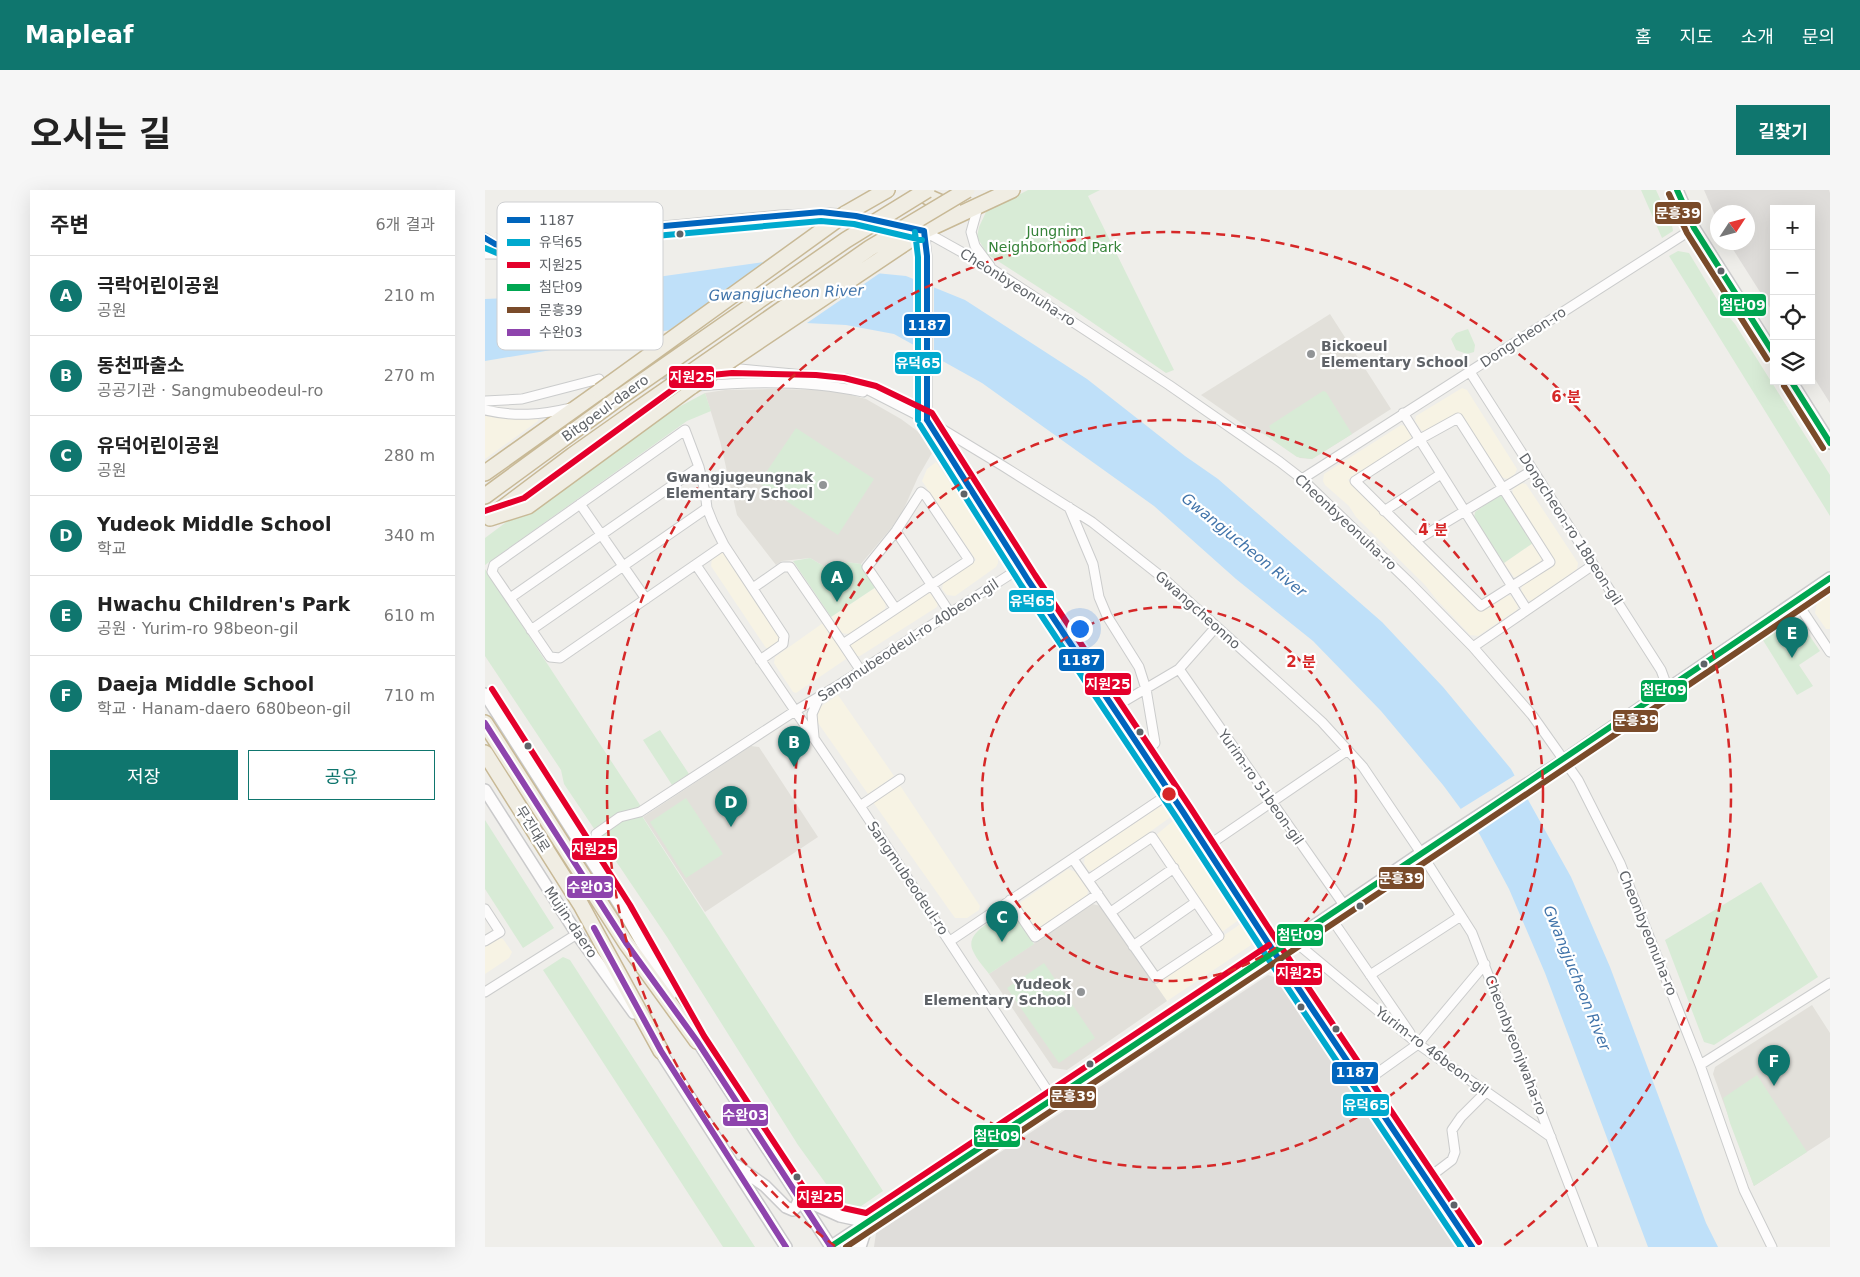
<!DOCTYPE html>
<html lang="ko">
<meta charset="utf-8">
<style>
:root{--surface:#fff;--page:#f6f6f6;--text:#222;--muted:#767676;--line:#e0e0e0;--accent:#0f766e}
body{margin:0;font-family:"DejaVu Sans","Noto Sans KR",sans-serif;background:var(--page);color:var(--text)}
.controls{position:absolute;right:15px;top:15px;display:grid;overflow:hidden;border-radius:0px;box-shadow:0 5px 20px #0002}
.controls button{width:45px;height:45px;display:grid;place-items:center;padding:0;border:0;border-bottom:1px solid var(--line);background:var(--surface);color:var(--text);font:25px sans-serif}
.compass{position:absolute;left:1225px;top:15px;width:45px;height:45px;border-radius:50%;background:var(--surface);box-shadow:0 5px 20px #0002;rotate:54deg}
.you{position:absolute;left:594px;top:438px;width:18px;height:18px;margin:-12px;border:4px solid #fff;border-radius:50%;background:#1a73e8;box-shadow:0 0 0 8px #1a73e833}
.badge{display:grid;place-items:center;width:32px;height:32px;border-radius:50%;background:var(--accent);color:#fff;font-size:16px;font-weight:700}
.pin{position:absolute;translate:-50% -41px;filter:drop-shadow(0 1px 2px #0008)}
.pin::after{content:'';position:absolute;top:26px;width:18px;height:15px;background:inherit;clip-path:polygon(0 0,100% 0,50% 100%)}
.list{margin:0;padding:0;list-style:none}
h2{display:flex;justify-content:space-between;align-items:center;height:65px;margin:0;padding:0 20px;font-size:21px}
h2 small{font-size:16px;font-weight:400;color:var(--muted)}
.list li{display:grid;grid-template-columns:32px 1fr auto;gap:15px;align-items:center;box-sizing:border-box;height:80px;padding:0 20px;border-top:1px solid var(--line)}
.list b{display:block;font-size:19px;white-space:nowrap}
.list p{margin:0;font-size:16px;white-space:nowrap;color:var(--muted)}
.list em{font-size:16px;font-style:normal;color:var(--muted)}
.actions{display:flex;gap:10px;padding:15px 20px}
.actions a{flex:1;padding:11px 0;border:1px solid var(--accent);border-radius:0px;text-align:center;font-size:18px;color:var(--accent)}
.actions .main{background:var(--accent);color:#fff}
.icon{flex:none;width:28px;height:28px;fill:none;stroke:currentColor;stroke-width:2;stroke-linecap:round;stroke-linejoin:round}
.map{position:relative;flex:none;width:1345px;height:1057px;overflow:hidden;border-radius:0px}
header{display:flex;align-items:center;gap:30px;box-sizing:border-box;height:70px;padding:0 25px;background:var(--accent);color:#fff}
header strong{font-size:24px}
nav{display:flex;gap:28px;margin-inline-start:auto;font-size:18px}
.intro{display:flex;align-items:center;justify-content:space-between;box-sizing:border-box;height:120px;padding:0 30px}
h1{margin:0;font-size:35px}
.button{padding:12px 22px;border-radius:0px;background:var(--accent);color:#fff;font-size:18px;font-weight:700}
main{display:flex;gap:30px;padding:0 30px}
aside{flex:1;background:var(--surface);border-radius:0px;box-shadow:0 5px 20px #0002}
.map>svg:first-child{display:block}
</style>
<header>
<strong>Mapleaf</strong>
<nav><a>홈</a><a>지도</a><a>소개</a><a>문의</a></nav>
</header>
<div class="intro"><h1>오시는 길</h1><a class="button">길찾기</a></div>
<main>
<aside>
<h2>주변<small>6개 결과</small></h2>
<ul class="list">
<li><span class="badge">A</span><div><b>극락어린이공원</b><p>공원</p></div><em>210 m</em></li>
<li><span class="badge">B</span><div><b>동천파출소</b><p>공공기관 · Sangmubeodeul-ro</p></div><em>270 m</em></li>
<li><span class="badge">C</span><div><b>유덕어린이공원</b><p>공원</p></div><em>280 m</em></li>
<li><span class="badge">D</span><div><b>Yudeok Middle School</b><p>학교</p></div><em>340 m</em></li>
<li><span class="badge">E</span><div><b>Hwachu Children's Park</b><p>공원 · Yurim-ro 98beon-gil</p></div><em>610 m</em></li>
<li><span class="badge">F</span><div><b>Daeja Middle School</b><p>학교 · Hanam-daero 680beon-gil</p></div><em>710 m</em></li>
</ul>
<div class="actions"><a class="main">저장</a><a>공유</a></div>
</aside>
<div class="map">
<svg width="1345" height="1057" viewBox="0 0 1345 1057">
<rect width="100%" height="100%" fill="#efeeea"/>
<path fill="#f7f3e4" d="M977 198 982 200 1032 279 1030 284 1023 289 1016 287 974 223 941 242 936 240 930 231 931 226Z
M0 224 41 229 53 228V231L0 269Z
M916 235 921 236 927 245 925 250 863 290 995 421 1021 405 1026 406 1033 416 1032 420 993 446 985 445 951 409 940 395 871 327 864 316 840 295 838 291 839 284Z
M451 272 513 364V373L511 377 470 406 462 405 457 399 458 393 491 370 437 291 442 279Z
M1036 293 1041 294 1093 373 1092 379 1047 411 1043 410 1036 401 1037 396 1070 372 1027 307 1028 299Z
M1048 353 1057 368 1055 373 1032 388 1029 387 1019 373Z
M236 362 241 363 295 447 294 453 286 458H281L226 376 227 369Z
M391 397 401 412 400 419 364 444 357 443 346 427Z
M442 403 447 404 453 412 452 417 375 466H371L365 457 366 453Z
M1345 404V439H1341L1330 423 1332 412Z
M338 433 361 467V469L311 503 308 502 289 473 290 467Z
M353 505 409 586 383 604 331 530 335 517Z
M414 594 495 716 494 720 482 728H470L388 612Z
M676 616 680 617 687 626 610 681 603 680 599 673 600 666Z
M689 630 755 729 737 742 670 646Z
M583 679 591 682 603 700 602 707 556 739 549 737 535 717 536 712Z
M757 733 767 748 766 755 682 811 669 793Z
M14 748 18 749 27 762 24 768 0 784V757Z"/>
<path fill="#dfddda" d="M1219 0H1344L1345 3V213L1326 183V19H1289V124L1244 53 1262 52V22H1232V30Z
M783 785 792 788 972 1057H389L391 1043 574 924Z"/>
<path fill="#e2e0da" d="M845 124 906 219 867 244 827 269 815 268 779 244 765 239 716 205Z
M286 199 340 200 359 203 381 209 416 229 431 240 444 253 447 263 433 287 417 323 407 337 376 374 361 372 352 384 325 368 297 371 291 375 252 325 235 251 220 203 240 200Z
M266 556 274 557 333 647 220 722 158 627Z
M607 714 616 716 682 811 582 880 568 878 504 784Z
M1327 815 1345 843V947L1269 996 1228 884 1230 877Z"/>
<path fill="#d8ebd6" d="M543 0H615L603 6 689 180 681 183 592 122 502 64 492 47 494 37 501 22Z
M1156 0H1171L1187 35 1188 41 1177 48Z
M1193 61 1204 63 1239 121 1250 134 1345 285V326L1184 66Z
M983 139 990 155 989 162 982 164 971 160 966 149 971 143Z
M838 201 841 202 867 244 827 269 812 267 779 244 786 240 784 236Z
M220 203 226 221 202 231 0 375V348L28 327 47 319 190 219Z
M311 238 389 289 353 345 274 293Z
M1014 305 1018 306 1048 353 1019 373 989 328 990 322Z
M325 368 352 384 361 372 376 374 391 397 346 427 308 371Z
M0 379 155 615V623L398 1001 372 1019 357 1016 313 955 182 747 79 594 76 580 0 466Z
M1303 430 1315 432 1335 461 1314 475 1328 496 1312 505 1276 447Z
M175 540 204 584 187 595 158 550Z
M201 608 238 664 201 688 165 632Z
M0 630 69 738 38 758 0 699Z
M1276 692 1333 787 1229 855 1219 852 1180 750Z
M520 722 528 724 549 754 504 784C499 777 492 770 488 761 479 743 508 731 520 722Z
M78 767 85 770 270 1057H238L58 780Z
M559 773 610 848 574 873 522 798Z
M1272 885 1322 962 1269 996 1245 933 1238 908Z"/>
<path fill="#bfe0f9" d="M279 72 421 86 480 110 602 189 700 266 733 289 897 432 958 497 1026 579 1086 687 1125 777 1221 1033 1233 1057H1163L1060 783 1024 699 995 645 958 595 896 521 828 451 751 389 669 316 497 193 409 144 361 135 301 132 186 140 0 171V109L23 108Z"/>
<path fill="#efeeea" d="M286 70 398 81 319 135H301L180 143Z
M437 90 449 95V169L437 163Z
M1032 584 1044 607 990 642 974 620Z"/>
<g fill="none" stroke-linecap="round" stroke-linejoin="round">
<path stroke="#cbcbca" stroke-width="9" stroke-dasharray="9 4.5" stroke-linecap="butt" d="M233 180 255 179
M136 188 203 183"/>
<g stroke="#cbcccc" stroke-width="11">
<path id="street" d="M493 17 486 42 490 56 505 76
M437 40 507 79 684 195 795 272 817 289 925 393 988 457 1047 525 1093 590 1135 673 1215 875 1259 1000 1287 1057
M439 41 442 66V230
M0 48 10 55 37 57
M0 64H21L49 57 135 40 295 25 345 23 360 24 420 37
M255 179 362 189 442 230 518 276 607 332 678 388 837 532 878 577 936 663 987 743 1108 1057
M985 182 1176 480 1183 499
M212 196C267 191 324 190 378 202
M0 211 37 209 114 189
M0 220C30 227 56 225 85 218
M918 223 1042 420
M973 228 1065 372 996 416 870 291 935 249Z
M443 233 543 390 698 622 789 762
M817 289 1209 38
M95 314 161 409
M584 317 608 374 614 407 622 426 654 477 661 499 670 553 659 564
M899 321 956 284
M411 341 465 423
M930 351 1048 280
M239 355 75 468 65 467 7 382 9 375 200 240 214 277 220 302 222 318 228 333 239 355 299 446 298 454 275 470
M211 375 375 616 568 909
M268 398 298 377H305L358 454 484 370 441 306 436 302 411 341 382 377 410 418
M25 408 214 277
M1311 411 1345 462
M46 440 222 318
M358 454 376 481
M988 457 1108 375
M694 479 859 715
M628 518 694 479 731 437
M329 547 327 524 334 508
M375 616 415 589
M111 644 135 627 155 622 310 521 352 496 535 378
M721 657 863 560
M588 669 671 788 734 746 667 647 603 690
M525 710 550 747 613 704
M0 719 15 742 0 751
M626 722 689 678
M844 725 925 843
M808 750 933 854 1066 947
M465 751 685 603
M648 756 711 712
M885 785 976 726
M0 802 92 744
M1215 875 1345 793
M877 894 933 854 1000 774
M942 989 967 970 970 962 967 940 976 927 1001 902"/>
</g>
<g stroke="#cacacb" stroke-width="14">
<path id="secondary" d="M1192 0 1209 38 1289 164
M1306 191 1345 253
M0 504 138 720 186 804
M0 600 92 744 149 823
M789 762 987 1057
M208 844 346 1057
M171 855 301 1057
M252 976 280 996 301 1017 308 1020 311 1017 315 1008
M315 1008 355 1026 383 1032
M345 1057 808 750 936 663 1079 570 1345 388
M375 1057 383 1032"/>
</g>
<g stroke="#c8b996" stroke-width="18">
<path id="highway" d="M438 0 443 7 468 18
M360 24 402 0
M417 55 439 41 527 0
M0 283 115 201
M0 306 138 205
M15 320 88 265 149 222
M5 328 43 316 207 196
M0 533 141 753 212 851
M0 563 96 715 176 861"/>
</g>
<use href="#street" stroke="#fdfcfc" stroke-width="9"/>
<use href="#secondary" stroke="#fdfcfc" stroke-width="11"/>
<use href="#highway" stroke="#f0ede3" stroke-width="15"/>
<g stroke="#c8b996" stroke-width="18" stroke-linecap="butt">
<path id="highway-bridge" d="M207 196 417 55
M115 201 360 24
M138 205 361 50 442 0
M149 222 385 58 482 0"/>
</g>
<use href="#highway-bridge" stroke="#f0ede3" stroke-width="15"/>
<g stroke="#fff" stroke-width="10">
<path id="bus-1" d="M439 41 442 66V230
M0 48 10 54 21 57H46L157 38 336 22 371 26 439 41
M442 230 543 390 698 622 789 762 987 1057"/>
</g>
<g stroke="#fff" stroke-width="10">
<path id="bus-2" d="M430 42 433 67V230
M0 58 19 66H47L159 47 336 31 369 34 437 50
M435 235 536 395 691 627 782 767 976 1057"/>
</g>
<g stroke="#fff" stroke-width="10">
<path id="bus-3" d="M0 321 39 308 205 187 247 183 331 185 359 188 391 196 447 223 550 385 705 617 796 757 994 1052
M7 499 145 715 219 846 321 1001 358 1018 381 1023 784 755"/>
</g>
<g stroke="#fff" stroke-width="10">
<path id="bus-4" d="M1192 0 1209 38 1289 164
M1306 191 1345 253
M345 1057C679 835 1014 614 1345 388"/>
</g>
<g stroke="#fff" stroke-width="10">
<path id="bus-5" d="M1184 4 1202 43 1282 169
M1299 196 1338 258
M361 1057C690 839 1019 621 1345 399"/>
</g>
<g stroke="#fff" stroke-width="10">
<path id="bus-6" d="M0 533 141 753 212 851 346 1057
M109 738 176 861 301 1057"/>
</g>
<use href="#bus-1" stroke="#0065bd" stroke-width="6"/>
<use href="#bus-2" stroke="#00a9ce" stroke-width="6"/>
<use href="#bus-3" stroke="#e4002b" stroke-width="6"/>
<use href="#bus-4" stroke="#00a651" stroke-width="6"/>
<use href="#bus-5" stroke="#7a4b2a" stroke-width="6"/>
<use href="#bus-6" stroke="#8e44ad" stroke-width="6"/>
</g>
<g fill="none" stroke="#d62828" stroke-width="2.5" stroke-dasharray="9 6">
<circle cx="684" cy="604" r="187"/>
<circle cx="684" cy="604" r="374"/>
<path d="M350 1056A562 562 0 1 1 1018 1056"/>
</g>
<g fill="#5f6368" stroke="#fff" stroke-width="2">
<circle cx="195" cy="44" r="4.5"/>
<circle cx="1236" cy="81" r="4.5"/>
<circle cx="479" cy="304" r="4.5"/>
<circle cx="1219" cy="474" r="4.5"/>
<circle cx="655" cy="542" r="4.5"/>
<circle cx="43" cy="556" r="4.5"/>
<circle cx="875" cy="716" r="4.5"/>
<circle cx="816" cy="817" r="4.5"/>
<circle cx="851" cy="839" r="4.5"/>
<circle cx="605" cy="874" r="4.5"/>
<circle cx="312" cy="987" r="4.5"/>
<circle cx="969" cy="1015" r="4.5"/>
</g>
<g fill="#919496" stroke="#fff" stroke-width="2">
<circle cx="826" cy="164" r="5"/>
<circle cx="338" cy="295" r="5"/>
<circle cx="596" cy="802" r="5"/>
</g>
<g text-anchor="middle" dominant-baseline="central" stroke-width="4.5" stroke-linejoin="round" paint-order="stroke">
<g font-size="14" fill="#348238" stroke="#fff">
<text x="570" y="41">Jungnim<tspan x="570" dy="16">Neighborhood Park</tspan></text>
</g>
<g font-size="14" fill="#5f6368" stroke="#fff">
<text transform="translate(533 97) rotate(32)">Cheonbyeonuha-ro</text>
<text transform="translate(1038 147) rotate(-33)">Dongcheon-ro</text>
<text transform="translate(120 218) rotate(-36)">Bitgoeul-daero</text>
<text transform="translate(861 332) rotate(43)">Cheonbyeonuha-ro</text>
<text transform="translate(1086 339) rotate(57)">Dongcheon-ro 18beon-gil</text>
<text transform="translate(713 420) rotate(42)">Gwangcheonno</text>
<text transform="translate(423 450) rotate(-33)">Sangmubeodeul-ro 40beon-gil</text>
<text transform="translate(776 597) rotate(55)">Yurim-ro 51beon-gil</text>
<text transform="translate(48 639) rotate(58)">무진대로</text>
<text transform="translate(423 688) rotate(56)">Sangmubeodeul-ro</text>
<text transform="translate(86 732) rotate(56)">Mujin-daero</text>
<text transform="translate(1163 743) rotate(68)">Cheonbyeonuha-ro</text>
<text transform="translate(1031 855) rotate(69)">Cheonbyeonjwaha-ro</text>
<text transform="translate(947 861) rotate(37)">Yurim-ro 46beon-gil</text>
</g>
<g font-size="14" font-weight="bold" fill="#5f6368" stroke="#fff" text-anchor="end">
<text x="836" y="156" text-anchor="start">Bickoeul<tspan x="836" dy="16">Elementary School</tspan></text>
<text x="328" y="287">Gwangjugeungnak<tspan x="328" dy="16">Elementary School</tspan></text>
<text x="586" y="794">Yudeok<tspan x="586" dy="16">Elementary School</tspan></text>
</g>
<g font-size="15" font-style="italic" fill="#4174aa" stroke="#fff">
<text transform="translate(301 103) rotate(-2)">Gwangjucheon River</text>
<text transform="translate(759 355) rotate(39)">Gwangjucheon River</text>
<text transform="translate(1092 788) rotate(68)">Gwangjucheon River</text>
</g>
</g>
<rect x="12" y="12" width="166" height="148" rx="8" fill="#fff" stroke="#cfd0d2" stroke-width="1"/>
<rect x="22" y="27" width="23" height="6" fill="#0065bd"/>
<rect x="22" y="49" width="23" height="7" fill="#00a9ce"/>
<rect x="22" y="72" width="23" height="6" fill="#e4002b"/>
<rect x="22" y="94" width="23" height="7" fill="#00a651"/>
<rect x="22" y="117" width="23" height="6" fill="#7a4b2a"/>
<rect x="22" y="139" width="23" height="7" fill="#8e44ad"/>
<g font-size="14" fill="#5f6368">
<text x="54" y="35">1187</text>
<text x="54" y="57">유덕65</text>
<text x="54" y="80">지원25</text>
<text x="54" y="102">첨단09</text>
<text x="54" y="125">문흥39</text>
<text x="54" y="147">수완03</text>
</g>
<circle cx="684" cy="604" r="8" fill="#d62828" stroke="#fff" stroke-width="2.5"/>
<g font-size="15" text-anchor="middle" font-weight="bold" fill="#d62828" stroke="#fff" stroke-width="4.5" stroke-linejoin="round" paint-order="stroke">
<text x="1081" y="212">6 분</text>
<text x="948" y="345">4 분</text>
<text x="816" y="477">2 분</text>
</g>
<g stroke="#fff" stroke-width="2">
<rect x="1169" y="11" width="48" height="24" rx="5" fill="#7a4b2a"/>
<rect x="1234" y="103" width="48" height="24" rx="5" fill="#00a651"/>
<rect x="418" y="123" width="48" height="24" rx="5" fill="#0065bd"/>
<rect x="409" y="161" width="48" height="24" rx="5" fill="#00a9ce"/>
<rect x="183" y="175" width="47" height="24" rx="5" fill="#e4002b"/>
<rect x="523" y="399" width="47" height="24" rx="5" fill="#00a9ce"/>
<rect x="573" y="458" width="47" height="24" rx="5" fill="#0065bd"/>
<rect x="599" y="482" width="48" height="24" rx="5" fill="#e4002b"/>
<rect x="1155" y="489" width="48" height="24" rx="5" fill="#00a651"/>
<rect x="1127" y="519" width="47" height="24" rx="5" fill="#7a4b2a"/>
<rect x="86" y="647" width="47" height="24" rx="5" fill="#e4002b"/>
<rect x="893" y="676" width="47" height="24" rx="5" fill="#7a4b2a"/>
<rect x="81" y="685" width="48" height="24" rx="5" fill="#8e44ad"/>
<rect x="791" y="733" width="48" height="24" rx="5" fill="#00a651"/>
<rect x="790" y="772" width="48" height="24" rx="5" fill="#e4002b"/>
<rect x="846" y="871" width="48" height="24" rx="5" fill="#0065bd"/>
<rect x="564" y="895" width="48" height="24" rx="5" fill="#7a4b2a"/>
<rect x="857" y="903" width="48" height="24" rx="5" fill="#00a9ce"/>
<rect x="237" y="913" width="47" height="24" rx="5" fill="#8e44ad"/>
<rect x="488" y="934" width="48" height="24" rx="5" fill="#00a651"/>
<rect x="311" y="995" width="48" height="24" rx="5" fill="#e4002b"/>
</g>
<g font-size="14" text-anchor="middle" font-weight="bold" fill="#fff">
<text x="1193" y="28">문흥39</text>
<text x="1258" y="120">첨단09</text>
<text x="442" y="140">1187</text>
<text x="433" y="178">유덕65</text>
<text x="207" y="192">지원25</text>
<text x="547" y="416">유덕65</text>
<text x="596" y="475">1187</text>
<text x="623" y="499">지원25</text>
<text x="1179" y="505">첨단09</text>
<text x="1151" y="535">문흥39</text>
<text x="109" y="664">지원25</text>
<text x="916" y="693">문흥39</text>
<text x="105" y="702">수완03</text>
<text x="815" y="750">첨단09</text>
<text x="814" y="788">지원25</text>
<text x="870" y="887">1187</text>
<text x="588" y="911">문흥39</text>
<text x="881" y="920">유덕65</text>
<text x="260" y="930">수완03</text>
<text x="512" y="951">첨단09</text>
<text x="335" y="1012">지원25</text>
</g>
</svg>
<div class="controls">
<button>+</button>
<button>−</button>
<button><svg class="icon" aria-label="locate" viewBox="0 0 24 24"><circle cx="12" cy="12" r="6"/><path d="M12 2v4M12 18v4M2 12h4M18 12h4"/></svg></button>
<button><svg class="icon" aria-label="layers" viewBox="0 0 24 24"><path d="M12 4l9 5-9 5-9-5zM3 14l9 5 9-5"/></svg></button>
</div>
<svg class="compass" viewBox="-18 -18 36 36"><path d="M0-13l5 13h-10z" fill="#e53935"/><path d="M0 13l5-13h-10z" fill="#767676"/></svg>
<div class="you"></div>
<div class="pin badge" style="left:352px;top:412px">A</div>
<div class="pin badge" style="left:309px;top:577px">B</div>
<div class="pin badge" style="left:517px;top:752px">C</div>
<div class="pin badge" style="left:246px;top:637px">D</div>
<div class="pin badge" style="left:1307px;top:468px">E</div>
<div class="pin badge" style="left:1289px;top:896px">F</div>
</div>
</main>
